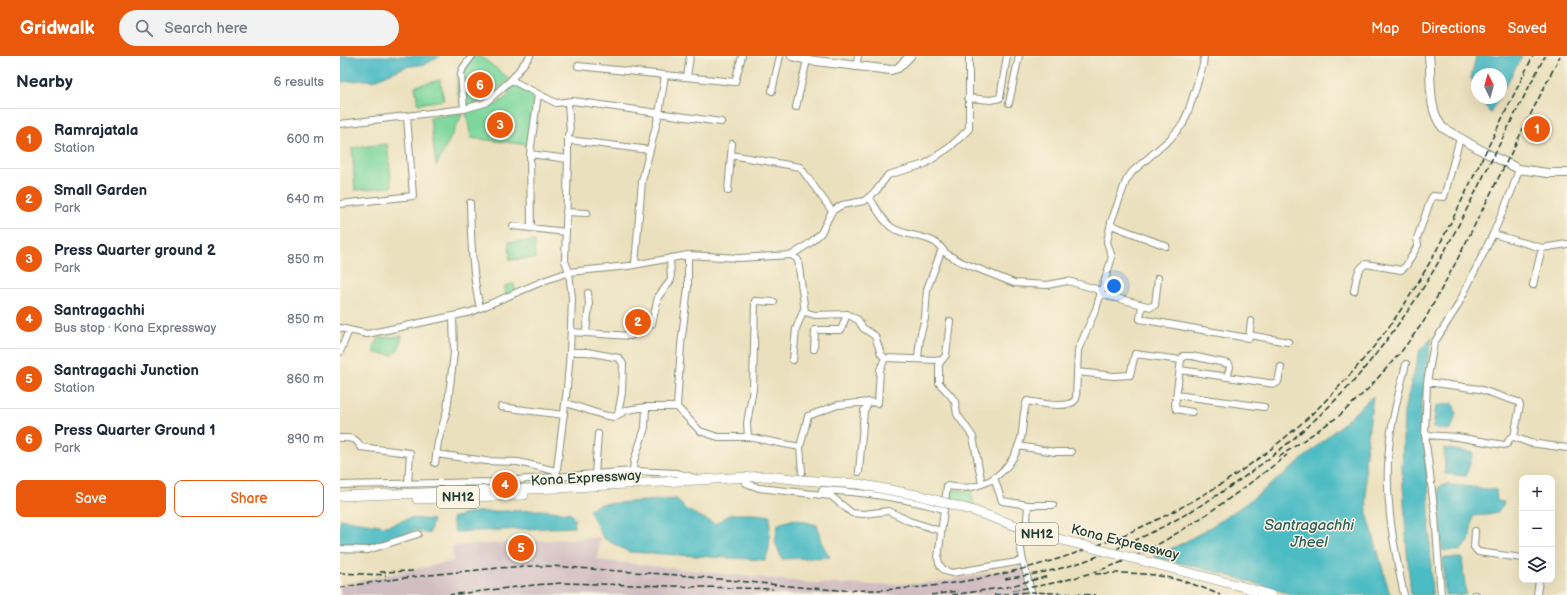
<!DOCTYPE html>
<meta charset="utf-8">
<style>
:root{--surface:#fff;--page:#f2f2f3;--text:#1f2937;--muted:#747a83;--line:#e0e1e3;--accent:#ea580c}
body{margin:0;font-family:"Balsamiq Sans",sans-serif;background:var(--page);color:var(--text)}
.controls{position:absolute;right:12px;bottom:12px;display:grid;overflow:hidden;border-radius:8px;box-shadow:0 4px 16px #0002}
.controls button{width:36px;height:36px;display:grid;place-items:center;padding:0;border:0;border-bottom:1px solid var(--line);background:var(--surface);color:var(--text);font:20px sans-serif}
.compass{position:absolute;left:1131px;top:12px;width:36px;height:36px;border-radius:50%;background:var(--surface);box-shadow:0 4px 16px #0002;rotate:355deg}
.you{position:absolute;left:774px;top:230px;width:14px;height:14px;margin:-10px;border:3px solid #fff;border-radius:50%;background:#1a73e8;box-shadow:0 0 0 6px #1a73e833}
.badge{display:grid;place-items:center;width:26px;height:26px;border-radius:50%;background:var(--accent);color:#fff;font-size:13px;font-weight:700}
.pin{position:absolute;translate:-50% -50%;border:2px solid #fff;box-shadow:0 1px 4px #0006}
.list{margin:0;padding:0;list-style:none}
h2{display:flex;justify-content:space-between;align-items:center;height:52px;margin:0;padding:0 16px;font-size:17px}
h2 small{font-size:13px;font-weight:400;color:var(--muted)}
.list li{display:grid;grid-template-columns:26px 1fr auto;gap:12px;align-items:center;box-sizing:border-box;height:60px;padding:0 16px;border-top:1px solid var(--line)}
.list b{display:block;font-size:15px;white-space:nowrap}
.list p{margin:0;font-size:13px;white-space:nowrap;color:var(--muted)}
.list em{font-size:13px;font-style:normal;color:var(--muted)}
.actions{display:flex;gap:8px;padding:12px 16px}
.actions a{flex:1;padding:9px 0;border:1px solid var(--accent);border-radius:8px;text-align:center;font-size:14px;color:var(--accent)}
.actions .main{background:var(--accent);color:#fff}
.icon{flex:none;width:22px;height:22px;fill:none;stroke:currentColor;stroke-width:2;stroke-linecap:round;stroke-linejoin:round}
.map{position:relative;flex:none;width:1227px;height:539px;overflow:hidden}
header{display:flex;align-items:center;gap:24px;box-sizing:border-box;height:56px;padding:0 20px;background:var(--accent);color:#fff}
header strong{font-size:19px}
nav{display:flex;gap:22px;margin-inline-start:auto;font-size:14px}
.search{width:280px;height:36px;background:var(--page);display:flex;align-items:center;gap:10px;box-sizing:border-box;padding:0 14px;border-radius:22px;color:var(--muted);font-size:15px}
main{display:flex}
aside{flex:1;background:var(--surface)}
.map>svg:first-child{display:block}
</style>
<header>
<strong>Gridwalk</strong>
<div class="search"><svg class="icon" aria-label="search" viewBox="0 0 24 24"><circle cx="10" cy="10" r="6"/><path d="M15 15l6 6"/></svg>Search here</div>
<nav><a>Map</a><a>Directions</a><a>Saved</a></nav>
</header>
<main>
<aside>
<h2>Nearby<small>6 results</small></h2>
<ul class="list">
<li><span class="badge">1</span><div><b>Ramrajatala</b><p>Station</p></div><em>600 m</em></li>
<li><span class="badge">2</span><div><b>Small Garden</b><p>Park</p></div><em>640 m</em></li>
<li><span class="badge">3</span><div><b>Press Quarter ground 2</b><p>Park</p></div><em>850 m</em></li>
<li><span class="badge">4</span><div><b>Santragachhi</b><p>Bus stop · Kona Expressway</p></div><em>850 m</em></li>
<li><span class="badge">5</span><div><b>Santragachi Junction</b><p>Station</p></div><em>860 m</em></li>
<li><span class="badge">6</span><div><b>Press Quarter Ground 1</b><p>Park</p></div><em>890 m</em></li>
</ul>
<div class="actions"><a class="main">Save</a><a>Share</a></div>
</aside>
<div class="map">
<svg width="1227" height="539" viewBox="0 0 1227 539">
<rect width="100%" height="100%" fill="#fcf5e5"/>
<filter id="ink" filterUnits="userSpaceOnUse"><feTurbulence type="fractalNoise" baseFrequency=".025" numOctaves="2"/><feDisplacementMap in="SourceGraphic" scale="8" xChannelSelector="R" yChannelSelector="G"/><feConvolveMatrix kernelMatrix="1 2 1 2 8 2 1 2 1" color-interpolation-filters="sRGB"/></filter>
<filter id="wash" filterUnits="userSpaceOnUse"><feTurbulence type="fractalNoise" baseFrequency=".012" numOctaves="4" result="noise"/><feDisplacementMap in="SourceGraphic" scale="16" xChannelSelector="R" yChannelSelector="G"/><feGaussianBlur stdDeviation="0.9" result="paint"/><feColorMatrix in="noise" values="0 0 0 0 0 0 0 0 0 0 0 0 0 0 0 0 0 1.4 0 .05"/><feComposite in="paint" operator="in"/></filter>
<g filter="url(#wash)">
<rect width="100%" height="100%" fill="#ebe0bd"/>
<path fill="#d2bec2" d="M260 481 258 504 470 527 539 529 597 526 684 511 688 539H0V529L113 505 112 490Z"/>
<path fill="#7dd79d" stroke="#4e8a68" d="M130 0H140L170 23 143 45 123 51 117 35 118 12Z
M100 24 104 44 78 48 75 30Z
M172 27 196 39 189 89 131 82 126 55 150 47 155 49 169 39V31Z
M123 57 96 110 90 61Z
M47 88 52 131 15 134 12 92Z
M195 185V202L170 204 169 186Z
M174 228 176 239 166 243 165 230Z
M62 280 58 295 56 296 53 299 35 297 34 291 39 282Z
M610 434 631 435 634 448V454L607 446Z"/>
<path fill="#4cbbc4" stroke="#367c7c" d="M0 0H100L86 8 65 11 32 25 25 24 0 26Z
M1136 0H1182L1161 38V18H1137V34L1131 22Z
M1142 42H1159L1150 57 1141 42Z
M1092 282 1086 312 1080 364 1088 423 1092 539H1071L1067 496 1062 412 1064 355 1080 294Z
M1033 340 1025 404 1027 457 1050 539H954L866 513 813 501C828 494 843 488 857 479 923 441 978 390 1033 340Z
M1113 347 1116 358 1111 374 1093 372 1096 350Z
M1104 392 1133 397 1126 420 1105 418Z
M1106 428 1156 434 1157 445 1164 446C1160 462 1146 458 1133 460L1129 486 1120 495 1102 494 1099 431Z
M337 443 345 453 375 468 391 458H416L430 460 429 493 425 504 289 496 263 482 249 453 261 448Z
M201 454 230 457 235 464 234 471 115 476 112 462 135 456Z
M70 462 93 464 89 478 75 474 28 491 0 490V463L46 470Z
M455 463 477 469 481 486 490 501 442 503 435 486 438 468Z
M1103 502H1122L1126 539H1105Z"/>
</g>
<g filter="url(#ink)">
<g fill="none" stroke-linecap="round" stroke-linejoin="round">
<g stroke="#858e78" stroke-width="8">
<path id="minor" d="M238 10 325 19
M516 11 518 0
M347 21 350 0
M171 24 216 47 233 45 381 66
M432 35 440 0
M198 38 190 98 228 103 225 205 229 216 232 242 230 296 227 332 216 421
M628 42 651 44 660 42 667 0
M669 47 679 0
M456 51 467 4
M124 53 121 18 123 12 132 0
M0 68 124 53 145 47 171 24 190 0
M229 84 310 94
M190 98 191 171
M391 99 460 111 492 155
M228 103V79L230 76 228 46
M388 135 392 88
M529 141C536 151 541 163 551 171 567 182 592 178 602 193L587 233 585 262 580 281 578 302
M130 147C131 182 132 218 140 252
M0 148 73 140 67 60
M226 156 247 157
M771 169 826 190
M173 170 226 176
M1153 178 1202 192 1227 188
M602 193 607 198 621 206 674 227 707 229 728 225 756 233 761 238 811 251 815 249 818 222
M452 199 458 204 465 256 475 259 507 258 518 264 523 272 535 280 541 298 545 302 598 304 599 308V327L611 340 615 346 617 358 633 381 642 428
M295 208 302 125 319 58 325 19 395 26 402 0
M1193 229 1202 192
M1014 235C1016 226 1016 213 1026 208L1061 214 1066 210 1078 189 1077 182 1091 143 1093 140 1104 141 1120 82
M434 246 415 245 413 333 407 367 408 381 460 391
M802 249 800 263 902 281 909 282 911 265
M0 272 27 278 113 260 131 256 206 224 229 216 288 210 348 199 399 202 452 199 470 187 481 177 492 155 502 149 524 145 536 135 548 119 585 108 610 91 629 73V0
M231 276 291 280 294 268 297 267 312 268 318 241 331 224 330 202
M246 276 249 249 248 237
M909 279 948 286
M474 293 475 274H501L507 258
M0 296 9 274
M230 296H247L279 302 283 308 282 337 278 358
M453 304 456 273 464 253
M841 304 843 300H852L889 308 890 311 887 321
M599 308 606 299 610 265
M840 314 935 328 938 326 941 311
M737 316 774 320 790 319 795 298 841 304 835 349 836 353 852 356
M1087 326 1139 333 1178 346 1180 349 1174 381
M836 339 924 351
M226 347 263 359 274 361 287 354 306 351H337L341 289 348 231V199
M161 351 224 359
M337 351 360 375 378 381H408
M1085 379 1117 381 1164 389 1167 388 1170 382 1174 381 1190 387 1227 392
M0 382C9 382 17 381 20 391L70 397 68 428
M678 390 715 396H731
M96 398 146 405 178 406 216 415
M95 407 98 386 107 354 114 297 113 260
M293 415 294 405 305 372 306 351
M462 416 460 391 468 360 498 349 529 346
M519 416 524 355 529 346 538 347 540 314 545 302
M255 418 258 378
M654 422 662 445 688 449H713
M406 427 419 432 491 440 512 457 523 458 549 455 569 465 601 475
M0 429 150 426 293 415 337 417 355 422
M482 434C523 436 564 442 604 453
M1135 475 1134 491 1138 496 1182 502
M0 493 28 494 78 478
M683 505 680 488 681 479 687 465 688 449
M692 539 683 505 612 517C603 515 599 511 598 502L607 430C615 431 624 433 632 431 657 426 675 407 681 382 684 369 682 357 687 345 700 347 729 354 736 343L738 294 756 253 772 201 767 186 771 166 786 125 792 116 830 83 843 68 849 53 863 9 864 0
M1064 539C1053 488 1043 435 1050 382 1053 357 1060 332 1066 308
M1101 539 1095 459 1085 379 1087 326 1094 287 1117 251 1153 178 1172 134 1179 113
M1134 539H1136
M1197 539 1199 524"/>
</g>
<g stroke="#858e78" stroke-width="10">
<path id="major" d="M452 0 467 4 551 14 558 12 570 0
M1089 0C1092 23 1087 53 1103 72L1146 97 1179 113 1207 117H1227"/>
</g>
<g stroke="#858e78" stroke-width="10">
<path id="highway" d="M0 440 217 432 426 420 462 424
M77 443 184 439"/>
</g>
<use href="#minor" stroke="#fff" stroke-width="6"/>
<use href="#major" stroke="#fff" stroke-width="8"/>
<use href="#highway" stroke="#fff" stroke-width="9"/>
<path stroke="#1f3d34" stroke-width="1.5" stroke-dasharray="6 3" stroke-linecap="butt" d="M939 401 999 360 1028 333 1061 296 1084 265 1115 208 1220 0
M40 516 74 515
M0 517 46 519
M755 518C803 515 836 519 880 539
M665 523C690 519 715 515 739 507 841 472 939 405 1013 326 1029 307 1045 287 1059 267 1089 227 1112 182 1135 137 1158 91 1181 46 1205 0
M0 532C36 525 71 521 108 517 139 514 170 510 202 510 223 510 245 513 267 514 300 517 334 518 368 522 411 526 454 531 498 534 653 539 822 483 942 384 979 354 1013 318 1042 280 1085 224 1114 160 1145 97 1161 65 1177 32 1193 0
M673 534C717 528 764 516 804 496 855 469 902 434 947 399
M108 539 194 529 223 527 433 533
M591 539 618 535
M612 539 667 531 709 520
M654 539 691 536 756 539"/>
<g stroke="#858e78" stroke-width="10" stroke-linecap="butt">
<path id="highway-bridge" d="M462 424 518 428 582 440 634 455 699 478 904 531 930 539"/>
</g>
<use href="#highway-bridge" stroke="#fff" stroke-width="9"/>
</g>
</g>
<g text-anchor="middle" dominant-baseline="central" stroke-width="3" stroke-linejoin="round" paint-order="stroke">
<g fill="#fcf5e5" stroke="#617469" stroke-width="1">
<rect x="97" y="430" width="42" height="22" rx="3"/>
<rect x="676" y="467" width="42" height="22" rx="3"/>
</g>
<g font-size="13" font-weight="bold" fill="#1f3d34">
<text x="118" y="441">NH12</text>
<text x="697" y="478">NH12</text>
</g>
<g font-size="14" fill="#1f3d34" stroke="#fcf5e5">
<text transform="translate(246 422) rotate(-3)">Kona Expressway</text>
<text transform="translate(785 486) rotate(14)">Kona Expressway</text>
</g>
<g font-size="15" font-style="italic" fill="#2a5c58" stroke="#fcf5e5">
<text x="969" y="469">Santragachhi<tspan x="969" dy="17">Jheel</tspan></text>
</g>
</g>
</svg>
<div class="controls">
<button>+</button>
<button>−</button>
<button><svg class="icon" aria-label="layers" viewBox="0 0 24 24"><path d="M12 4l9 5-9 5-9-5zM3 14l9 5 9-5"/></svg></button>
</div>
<svg class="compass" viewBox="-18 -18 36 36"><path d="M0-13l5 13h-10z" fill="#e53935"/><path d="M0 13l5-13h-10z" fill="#747a83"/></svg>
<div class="you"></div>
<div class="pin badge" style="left:1197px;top:73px">1</div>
<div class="pin badge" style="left:298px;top:266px">2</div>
<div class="pin badge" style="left:160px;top:69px">3</div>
<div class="pin badge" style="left:165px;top:429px">4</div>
<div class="pin badge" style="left:181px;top:492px">5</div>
<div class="pin badge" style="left:140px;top:29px">6</div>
</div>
</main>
